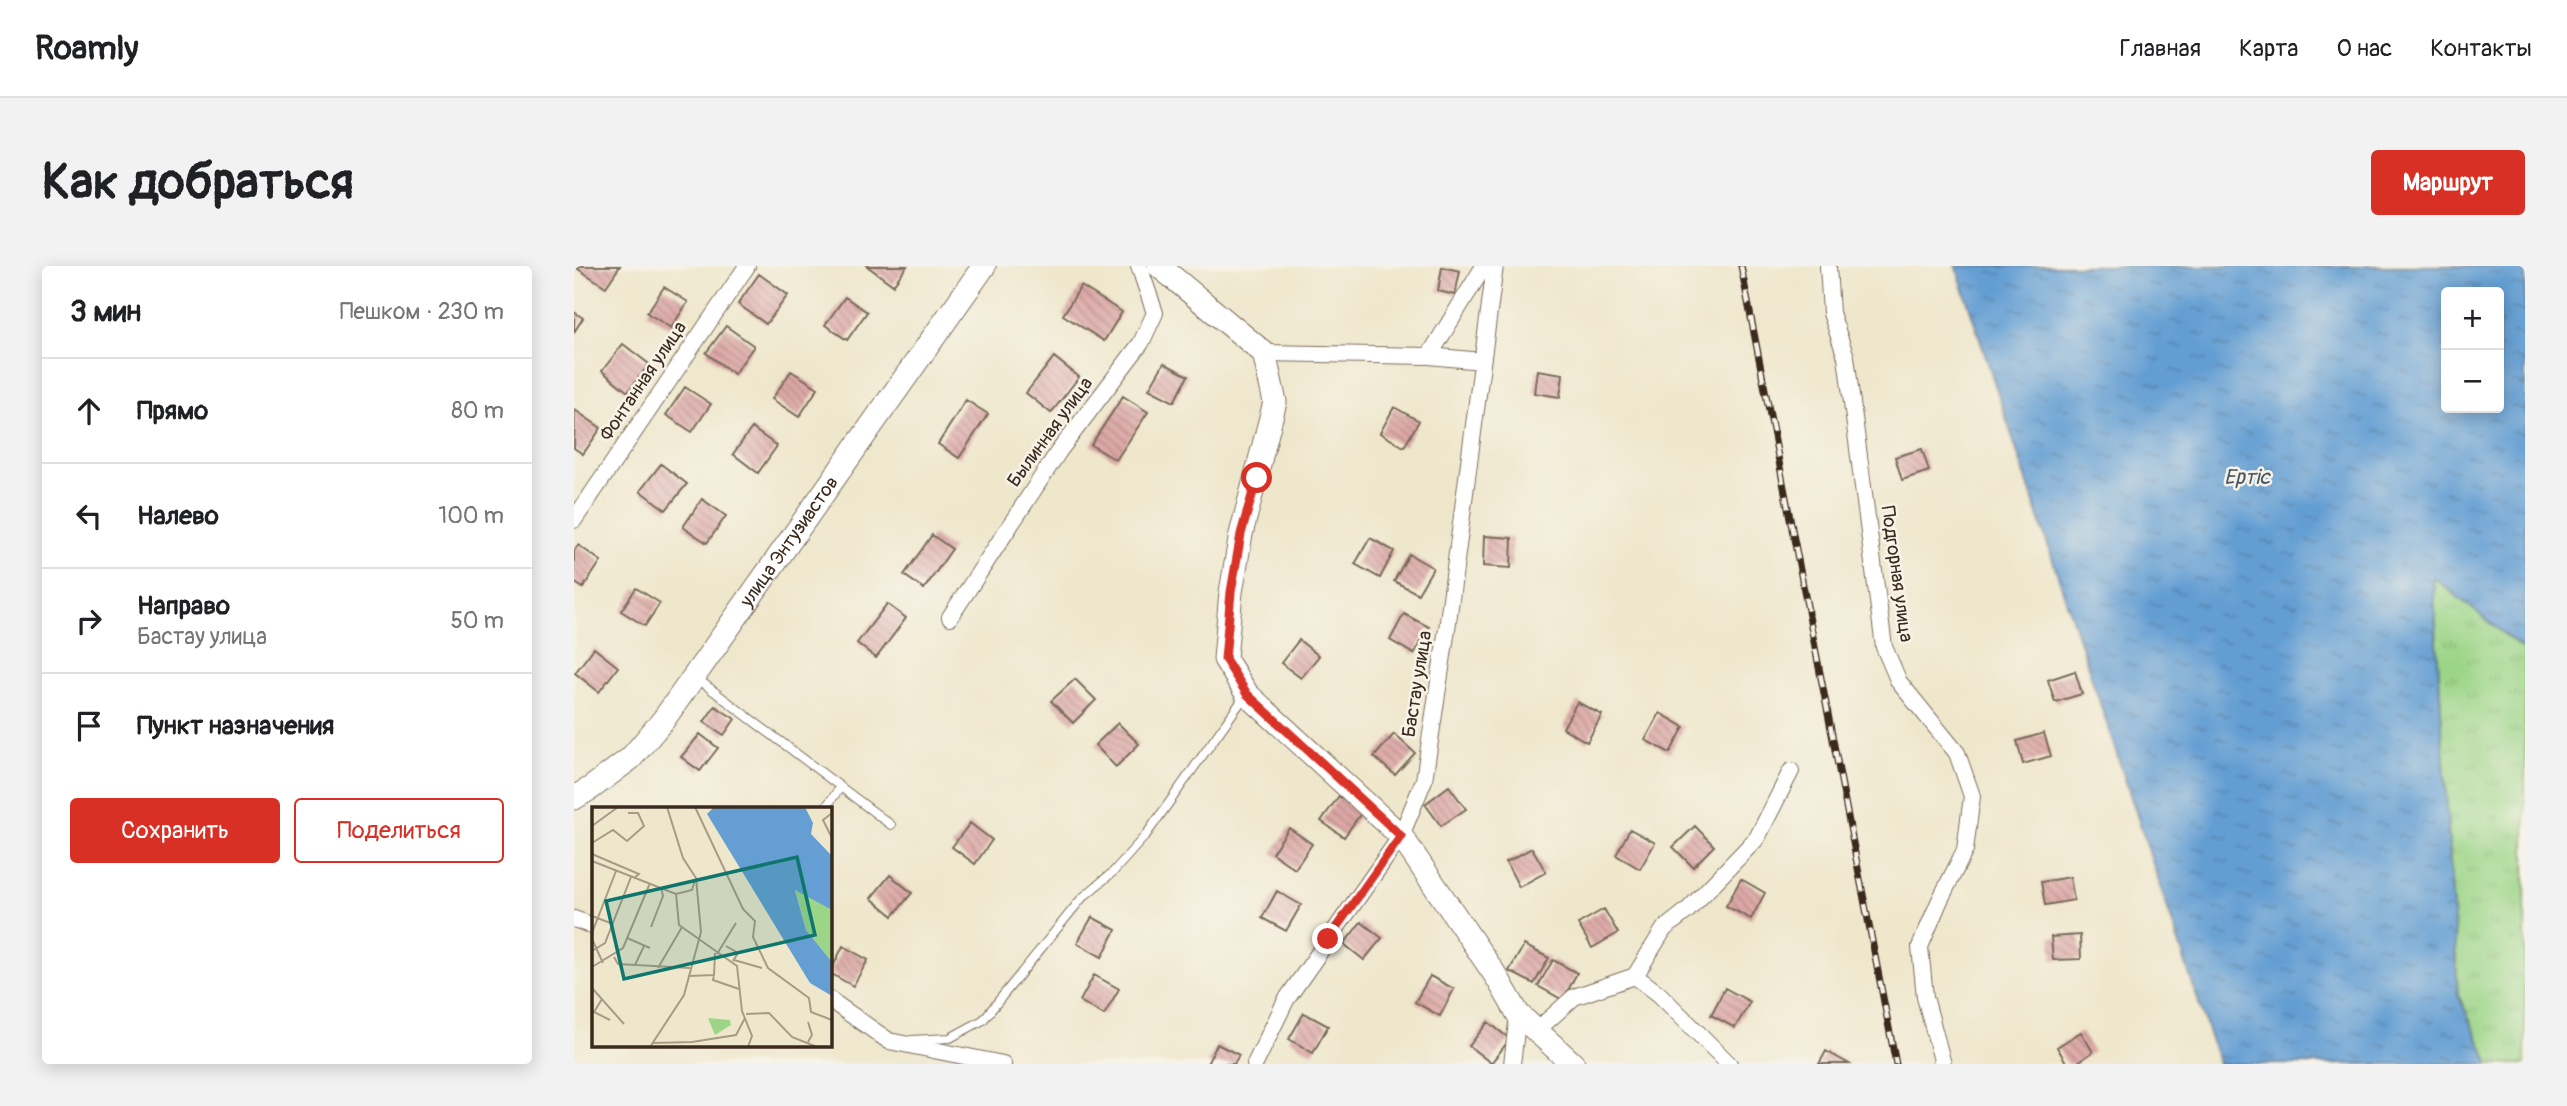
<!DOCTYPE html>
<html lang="ru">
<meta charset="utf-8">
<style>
:root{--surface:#fff;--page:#f2f2f2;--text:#202124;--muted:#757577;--line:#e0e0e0;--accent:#d93025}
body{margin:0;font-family:Pangolin,sans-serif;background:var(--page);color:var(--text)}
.controls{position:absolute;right:21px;top:21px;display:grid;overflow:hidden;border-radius:7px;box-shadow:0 4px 18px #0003}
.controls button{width:63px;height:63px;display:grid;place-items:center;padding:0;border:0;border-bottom:2px solid var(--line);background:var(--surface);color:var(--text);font:35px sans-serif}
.stop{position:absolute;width:21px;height:21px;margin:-16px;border:5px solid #d93025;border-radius:50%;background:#fff}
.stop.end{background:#d93025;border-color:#fff;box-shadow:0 2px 7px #0008}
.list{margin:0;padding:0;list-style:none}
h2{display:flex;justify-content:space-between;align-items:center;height:91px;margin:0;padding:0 28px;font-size:30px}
h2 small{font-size:23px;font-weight:400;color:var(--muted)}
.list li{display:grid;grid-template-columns:46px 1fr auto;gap:21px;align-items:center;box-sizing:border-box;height:105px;padding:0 28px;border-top:2px solid var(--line)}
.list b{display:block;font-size:26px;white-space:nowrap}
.list p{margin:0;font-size:23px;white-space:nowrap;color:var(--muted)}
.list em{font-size:23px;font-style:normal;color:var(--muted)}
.actions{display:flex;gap:14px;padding:21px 28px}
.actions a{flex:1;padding:16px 0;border:2px solid var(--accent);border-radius:7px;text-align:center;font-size:24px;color:var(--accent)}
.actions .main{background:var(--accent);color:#fff}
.icon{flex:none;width:38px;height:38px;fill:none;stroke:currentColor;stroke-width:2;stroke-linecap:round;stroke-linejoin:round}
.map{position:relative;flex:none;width:1951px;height:798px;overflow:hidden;border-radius:7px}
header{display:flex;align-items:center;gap:42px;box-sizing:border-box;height:98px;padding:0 35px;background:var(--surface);border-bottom:2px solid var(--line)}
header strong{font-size:33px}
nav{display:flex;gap:38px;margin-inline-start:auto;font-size:24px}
.intro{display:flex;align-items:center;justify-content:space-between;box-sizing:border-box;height:168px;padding:0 42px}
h1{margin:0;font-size:49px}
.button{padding:18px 32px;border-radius:7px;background:var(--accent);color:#fff;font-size:24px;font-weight:700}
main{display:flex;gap:42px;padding:0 42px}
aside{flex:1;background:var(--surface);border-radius:7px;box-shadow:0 4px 18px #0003}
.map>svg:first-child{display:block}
</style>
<header>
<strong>Roamly</strong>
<nav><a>Главная</a><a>Карта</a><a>О нас</a><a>Контакты</a></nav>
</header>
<div class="intro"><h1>Как добраться</h1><a class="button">Маршрут</a></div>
<main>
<aside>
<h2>3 мин<small>Пешком · 230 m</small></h2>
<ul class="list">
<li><svg class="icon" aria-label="ahead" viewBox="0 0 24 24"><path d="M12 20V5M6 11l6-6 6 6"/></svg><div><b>Прямо</b></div><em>80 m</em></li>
<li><svg class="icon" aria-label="left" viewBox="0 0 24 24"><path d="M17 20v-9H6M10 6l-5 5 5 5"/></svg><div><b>Налево</b></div><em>100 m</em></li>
<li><svg class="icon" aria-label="right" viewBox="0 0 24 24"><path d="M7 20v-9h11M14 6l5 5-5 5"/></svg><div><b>Направо</b><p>Бастау улица</p></div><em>50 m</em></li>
<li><svg class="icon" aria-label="arrive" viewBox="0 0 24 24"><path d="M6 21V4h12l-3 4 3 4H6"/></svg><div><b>Пункт назначения</b></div></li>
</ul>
<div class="actions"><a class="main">Сохранить</a><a>Поделиться</a></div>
</aside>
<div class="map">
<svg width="1951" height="798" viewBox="0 0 1951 798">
<defs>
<pattern id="grass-tufts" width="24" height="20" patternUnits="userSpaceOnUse" patternTransform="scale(1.75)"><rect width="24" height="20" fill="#9cd588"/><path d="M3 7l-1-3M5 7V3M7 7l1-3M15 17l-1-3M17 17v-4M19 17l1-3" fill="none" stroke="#87b775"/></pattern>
<pattern id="water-ripples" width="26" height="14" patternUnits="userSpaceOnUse" patternTransform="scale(1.75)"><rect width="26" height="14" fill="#649ed3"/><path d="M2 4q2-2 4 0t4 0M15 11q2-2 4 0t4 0" fill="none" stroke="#5481ab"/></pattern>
<pattern id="building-back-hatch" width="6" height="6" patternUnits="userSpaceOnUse" patternTransform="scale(1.75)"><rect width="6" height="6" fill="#dda8a7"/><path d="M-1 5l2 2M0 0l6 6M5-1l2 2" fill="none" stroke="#b48987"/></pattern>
</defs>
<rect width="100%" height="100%" fill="#f7f3e8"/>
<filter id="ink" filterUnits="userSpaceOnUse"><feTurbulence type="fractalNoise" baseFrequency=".0143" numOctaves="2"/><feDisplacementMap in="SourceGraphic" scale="14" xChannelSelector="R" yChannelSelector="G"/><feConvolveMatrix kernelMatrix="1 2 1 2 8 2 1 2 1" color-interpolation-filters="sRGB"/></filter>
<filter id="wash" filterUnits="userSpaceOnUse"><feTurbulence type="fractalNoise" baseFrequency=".00686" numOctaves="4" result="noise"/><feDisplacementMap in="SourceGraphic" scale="28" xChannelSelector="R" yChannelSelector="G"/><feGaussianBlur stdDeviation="1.57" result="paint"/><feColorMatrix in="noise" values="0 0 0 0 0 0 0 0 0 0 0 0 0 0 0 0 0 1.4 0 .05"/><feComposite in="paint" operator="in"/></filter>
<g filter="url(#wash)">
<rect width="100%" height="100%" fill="#efe7cc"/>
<path fill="url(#grass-tufts)" stroke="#6c8053" stroke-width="2" d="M1859 310 1951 385V798H1916L1884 729Z"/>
<path fill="url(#water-ripples)" stroke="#506478" stroke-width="2" fill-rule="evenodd" d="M1382 0H1951V385L1859 311 1884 729 1916 798H1645ZM1872 26H1925V142H1872Z"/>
<g id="blocks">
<path fill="url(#building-back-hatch)" d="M6 0H46L32 21 4 3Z
M293 0H333L319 19Z
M868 1 886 5 881 29 864 25Z
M185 8 214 29 192 58 164 38Z
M507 20 548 46 530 75 489 49Z
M90 21 114 36 97 62 73 47Z
M271 31 293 46 273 74 251 59Z
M0 46 9 52 0 66Z
M152 60 180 80 160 108 132 87Z
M49 78 75 98 54 126 28 105Z
M480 91 505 111 477 147 452 127Z
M590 97 614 110 600 136 575 123Z
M963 104 989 108 986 131 960 127Z
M217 105 244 122 225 151 198 133Z
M111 121 137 138 118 166 92 149Z
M549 130 574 146 542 194 517 179Z
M392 134 414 148 385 192 364 178Z
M820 141 845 155 830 181 806 167Z
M1 144 27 162 9 188 0 182Z
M178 162 203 180 184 207 159 188Z
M1348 183 1355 205 1328 214 1321 191Z
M87 198 113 218 92 244 66 225Z
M128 233 152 250 133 277 109 261Z
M358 269 378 283 350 323 330 309Z
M910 270 938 272 937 302 909 300Z
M796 272 820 285 806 312 781 298Z
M4 279 27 295 9 322 0 316V285Z
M835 288 859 302 844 328 820 315Z
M62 322 86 337 71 360 47 345Z
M313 338 332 352 302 392 283 377Z
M830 348 855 361 840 388 816 374Z
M725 374 745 390 727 412 707 397Z
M20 382 44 401 25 426 1 407Z
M1501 405 1508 428 1481 436 1474 414Z
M501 413 522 434 499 457 477 435Z
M1003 436 1028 449 1013 476 989 462Z
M141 440 161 453 150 469 130 456Z
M1086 447 1110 461 1096 487 1071 474Z
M544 457 565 478 542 501 521 479Z
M1470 467 1477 490 1449 498 1443 475Z
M126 468 144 482 126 505 107 491Z
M820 468 841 487 821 509 800 491Z
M875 520 892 543 867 560 851 538Z
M765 530 788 546 770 571 747 555Z
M396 557 418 574 401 598 378 581Z
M1121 560 1140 580 1119 601 1099 581Z
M715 562 738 578 721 603 698 587Z
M1056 563 1081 577 1066 603 1042 589Z
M958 582 972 606 945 621 932 596Z
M316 609 338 627 319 650 297 632Z
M1496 611 1500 634 1471 639 1467 616Z
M1167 613 1191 627 1177 653 1152 640Z
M703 625 727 639 712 665 688 652Z
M1030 643 1044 667 1018 682 1004 658Z
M518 651 542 664 528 691 503 677Z
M787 656 808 672 790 694 770 678Z
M1506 669 1507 693 1479 694 1477 671Z
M950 679 975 692 960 718 935 705Z
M269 680 294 694 279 720 256 707Z
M979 694 1003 707 989 734 964 720Z
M520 709 545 723 530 749 506 735Z
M856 710 880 723 866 750 841 736Z
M1151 722 1176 736 1161 762 1137 749Z
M730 747 754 760 739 787 715 773Z
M914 756 936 773 917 797 895 780Z
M1507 766 1519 786 1501 798H1493L1483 781Z
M643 778 665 789 660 798H633Z
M1252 785 1275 798H1245Z"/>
</g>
</g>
<g filter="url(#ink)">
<use href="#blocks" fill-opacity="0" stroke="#7a6c5b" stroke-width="2"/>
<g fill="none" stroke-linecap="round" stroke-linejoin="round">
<g stroke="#7a6c5b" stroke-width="10">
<path id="lane" d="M121 411 317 559
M251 542 266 522
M337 774 376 772 409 754 508 632 539 606 572 569 671 430"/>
</g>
<g stroke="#7a6c5b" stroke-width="18">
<path id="street" d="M1254 0 1257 47 1272 91 1310 381 1325 416 1383 487 1398 530 1391 584 1365 636 1346 681 1351 731 1369 798
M690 87 855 90 910 0
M855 90 908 95
M0 254 173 0
M376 351 485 185 567 77 581 47 565 0
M0 653 19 660
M1061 710 1085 728 1155 798
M256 734 315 775 429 798
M962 765 1000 731 1061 710 1090 663 1114 644 1183 572 1217 505
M681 798 712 734 827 570 850 514 873 363 921 0
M938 798 944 748"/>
</g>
<g stroke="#7a6c5b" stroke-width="25">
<g id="secondary">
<path d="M585 0 690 87 701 136 667 268 657 326 651 393 673 428 827 570 924 713 944 748 999 798"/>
<path id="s1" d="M0 532 17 522 57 492 90 453 410 0"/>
</g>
</g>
<use href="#lane" stroke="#fff" stroke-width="8"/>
<use href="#street" stroke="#fff" stroke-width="16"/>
<use href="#secondary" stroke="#fff" stroke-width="23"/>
<g stroke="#3b2a1e" stroke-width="7">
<path id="rail" d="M1167 0 1322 798"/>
</g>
<use href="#rail" stroke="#f7f3e8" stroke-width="4.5" stroke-dasharray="13" stroke-linecap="butt"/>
</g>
</g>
<g fill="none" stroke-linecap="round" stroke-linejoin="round" filter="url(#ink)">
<path stroke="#d93025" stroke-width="9" d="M683 212 667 268 657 326 651 393 673 428 827 570 754 673"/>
</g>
<g text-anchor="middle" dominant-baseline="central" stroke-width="5" stroke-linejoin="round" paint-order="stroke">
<g font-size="19" fill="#3b2a1e" stroke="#f7f3e8">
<text transform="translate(69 115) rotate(-56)">Фонтанная улица</text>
<text transform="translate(476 166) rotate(-54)">Былинная улица</text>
<text stroke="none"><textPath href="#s1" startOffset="338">улица Энтузиастов</textPath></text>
<text transform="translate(1323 308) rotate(82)">Подгорная улица</text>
<text transform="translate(843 418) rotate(-81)">Бастау улица</text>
</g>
<g font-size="21" font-style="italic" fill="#4b5866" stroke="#f7f3e8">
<text x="1673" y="211">Ертіс</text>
</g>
</g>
<g transform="translate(18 541)">
<rect width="240" height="240" fill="#efe7cc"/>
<path d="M203 82 240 103V155L214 123Z" fill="#9cd588"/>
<path d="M116 211 138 213 139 218 123 228Z" fill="#9cd588"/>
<path d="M122 0H213L221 16 219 27 240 49V103L203 83 214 123 240 155V189L218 176 115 7Z" fill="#649ed3"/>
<path fill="none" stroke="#a79b86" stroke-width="2" d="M103 0 151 102 163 114 161 130 176 161 217 191 219 205 240 213M240 6 231 13 240 31M0 19 26 0M0 36 21 23 35 34 52 19 46 6H36M0 47 21 56M0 54 84 87 87 118 145 159 150 204 160 229 156 240M21 56 47 67 42 71M84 87 100 83 103 73M0 109 21 117M59 120 71 89 69 80M0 126 24 64M35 131 58 141M0 132 11 156M134 139 146 146 141 154M0 144 13 136 39 70M125 147 144 116M22 150 26 157 98 161M142 153 170 161M43 158 52 139M0 160 31 141 58 76M66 161 90 120M122 168 121 173 147 182M96 169 122 168 123 146M0 181 32 217M10 192 2 205 18 213M154 207 177 206 200 230 225 240M216 215 220 228 216 235M60 236 100 235 144 228 153 211M58 240 92 188 109 125 104 71 91 51 75 0"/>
<path fill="#0f766e" fill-opacity="0.15" stroke="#0f766e" stroke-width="3.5" d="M205 50 223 128 32 172 14 94Z"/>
<rect width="240" height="240" fill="none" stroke="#3b2a1e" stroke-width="3.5"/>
</g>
</svg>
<div class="controls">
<button>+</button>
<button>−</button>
</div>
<div class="stop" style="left:683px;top:212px"></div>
<div class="stop end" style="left:754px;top:673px"></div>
</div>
</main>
